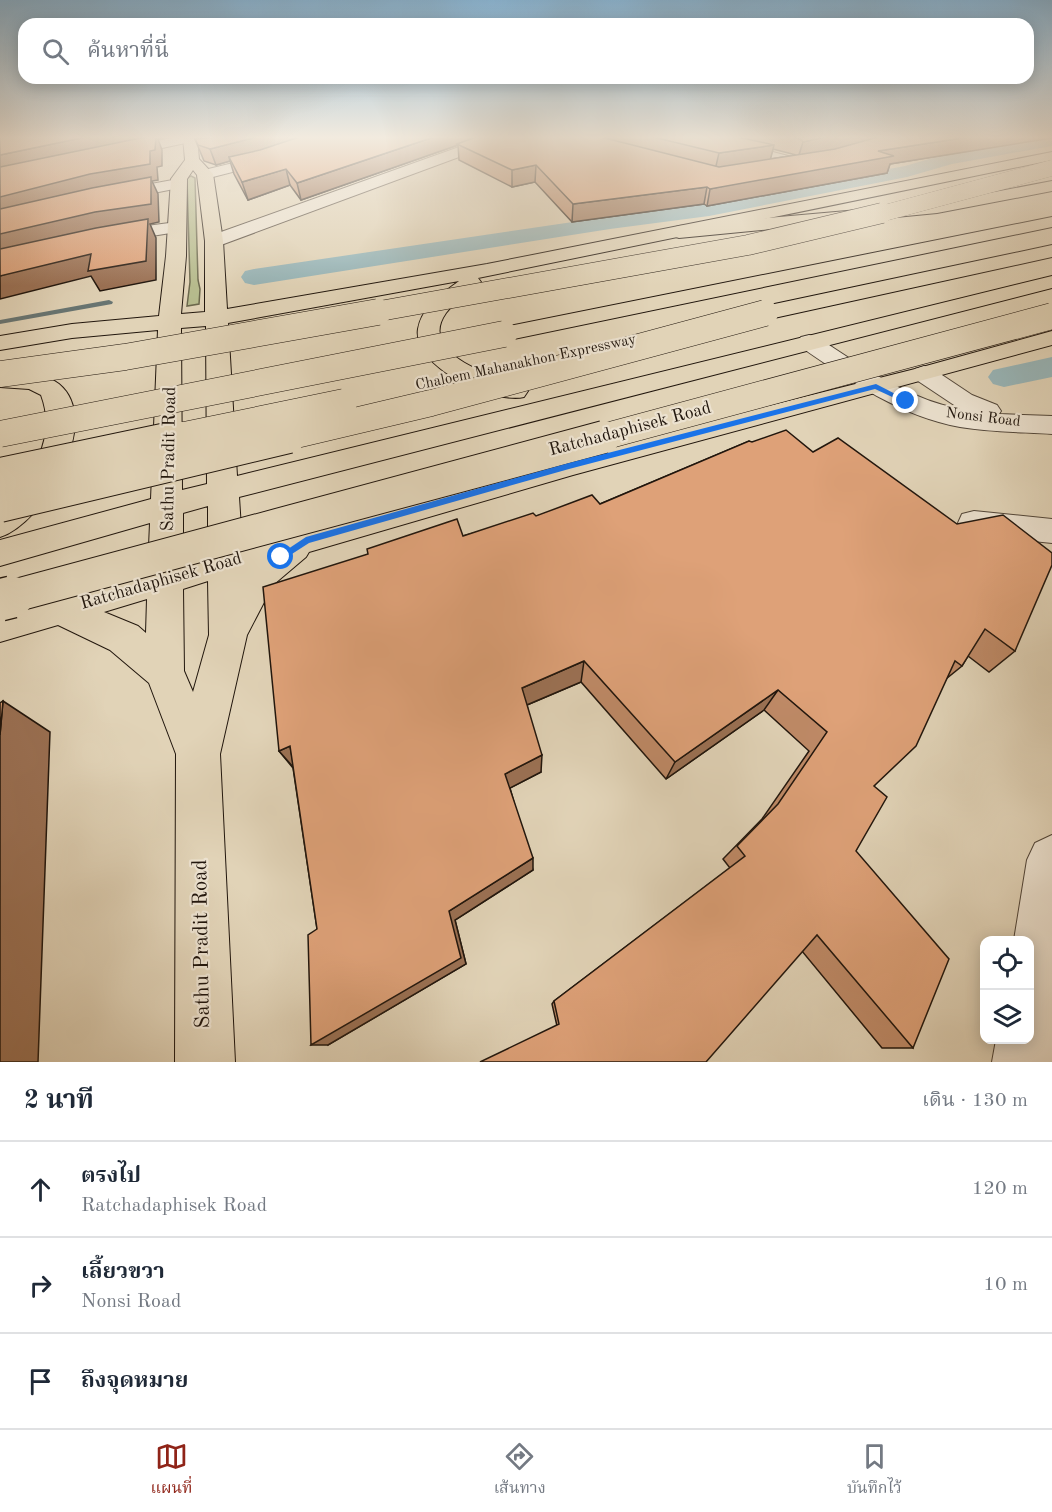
<!DOCTYPE html>
<html lang="th">
<meta charset="utf-8">
<style>
:root{--surface:#fff;--page:#f6f6f7;--text:#1f2937;--muted:#747a83;--line:#e0e1e3;--accent:#8f2418}
body{margin:0;font-family:"Old Standard TT","Noto Serif Thai",serif;background:var(--page);color:var(--text)}
.controls{position:absolute;right:18px;bottom:18px;display:grid;overflow:hidden;border-radius:12px;box-shadow:0 3px 15px #0003}
.controls button{width:54px;height:54px;display:grid;place-items:center;padding:0;border:0;border-bottom:2px solid var(--line);background:var(--surface);color:var(--text);font:30px sans-serif}
.stop{position:absolute;width:18px;height:18px;margin:-14px;border:4px solid #1a73e8;border-radius:50%;background:#fff}
.stop.end{background:#1a73e8;border-color:#fff;box-shadow:0 2px 6px #0008}
.list{margin:0;padding:0;list-style:none}
h2{display:flex;justify-content:space-between;align-items:center;height:78px;margin:0;padding:0 24px;font-size:26px}
h2 small{font-size:20px;font-weight:400;color:var(--muted)}
.list li{display:grid;grid-template-columns:39px 1fr auto;gap:18px;align-items:center;box-sizing:border-box;height:96px;padding:0 24px;border-top:2px solid var(--line)}
.list b{display:block;font-size:22px;white-space:nowrap}
.list p{margin:0;font-size:20px;white-space:nowrap;color:var(--muted)}
.list em{font-size:20px;font-style:normal;color:var(--muted)}
.icon{flex:none;width:33px;height:33px;fill:none;stroke:currentColor;stroke-width:2;stroke-linecap:round;stroke-linejoin:round}
.map{position:relative;flex:none;width:1052px;height:1062px;overflow:hidden}
.search{position:absolute;background:var(--surface);box-shadow:0 3px 15px #0003;left:18px;right:18px;top:18px;height:66px;display:flex;align-items:center;gap:15px;box-sizing:border-box;padding:0 21px;border-radius:18px;color:var(--muted);font-size:22px}
.sheet{height:366px;background:var(--surface)}
nav{display:flex;justify-content:space-around;align-items:center;box-sizing:border-box;height:84px;border-top:2px solid var(--line);background:var(--surface);font-size:16px;color:var(--muted)}
nav a{display:grid;justify-items:center;gap:3px}
nav .on{color:var(--accent)}
.map>svg:first-child{display:block}
</style>
<div class="map">
<svg width="1052" height="1062" viewBox="0 0 1052 1062">
<rect width="100%" height="100%" fill="#e1d3b7"/>
<filter id="stains"><feTurbulence type="fractalNoise" baseFrequency=".00333" numOctaves="4"/><feColorMatrix values="0 0 0 0 .2 0 0 0 0 .09 0 0 0 0 .02 0 0 0 .5 -.17"/></filter>
<radialGradient id="worn" r=".72"><stop offset=".6" stop-color="#630" stop-opacity="0"/><stop offset="1" stop-color="#630" stop-opacity=".3"/></radialGradient>
<path fill="#b6bb8d" stroke="#6c684d" stroke-width="1.5" d="M191 176 195 178 198 280 200 289 199 304 187 306 190 282 187 178Z"/>
<g fill="none" stroke-linecap="round" stroke-linejoin="round">
<path fill="#687674" fill-rule="evenodd" d="M109 300 113 302 112 304 0 324V320Z"/>
<path fill="#98b6b9" fill-rule="evenodd" d="M1044 137H1052V146L952 164 907 177 709 216 610 229 254 285 245 283 241 277 245 271 254 269 709 202 905 166 950 153Z
M1052 357V377L1004 387 993 384 988 377 993 370Z"/>
<g stroke="#514538" stroke-width="2">
<path id="minor" d="M175 137 197 138 195 141 115 158 108 154 110 151Z
M314 137H334L332 140 264 164 205 179 197 174 200 171 254 158Z
M487 137H507L505 140 221 245H207L205 241 207 237Z
M691 137H714L808 161 811 164 803 169 693 140Z
M178 179 184 181 186 184 184 187 113 201 105 196 113 191Z
M177 222 183 223 186 227 183 231 108 243 101 241 99 237 101 233 108 231Z
M809 335 817 337C861 366 907 399 960 409L915 379 911 374 915 369 924 366 933 369 972 395 997 405 1001 411 999 414 1052 416V434C1021 432 990 432 960 427 900 416 850 381 801 347L797 342 801 337Z
M974 511 1052 519V543L974 535 962 532 958 523 962 514Z
M1052 835V1062H992L996 1040H1030V940H1014L1027 860 1035 843Z"/>
</g>
<g stroke="#21160d" stroke-width="2">
<path id="major" d="M183 137H197L199 159 213 174 223 241 227 309 487 264 1052 152V160L478 278 481 282 478 286C468 295 454 302 446 313 416 355 498 379 524 385L528 391 524 397C494 404 412 367 418 329 422 306 442 294 459 281L228 323 237 476 1052 276V288L239 497 242 544 569 456 915 369 1052 331V345L573 475 309 552 306 557 273 585 247 635 220 754 235 1062H175L176 754 149 683 110 650 58 625 0 642V610L148 570 150 523 0 566V540L151 499 158 330 72 338 0 350V336L72 324 159 316 166 256 171 179 185 160ZM193 170 197 175 205 241V312L181 314 186 256 187 179ZM206 326 207 484 182 490 181 328ZM208 506V553L183 560V513ZM208 581 209 635 193 692 184 671 183 589ZM147 599 146 633 138 626 104 612Z
M0 371C18 372 44 372 59 384 104 421 43 524 0 537V507C31 477 58 440 41 395L29 389 0 387Z"/>
</g>
<g stroke="#21160d" stroke-width="2">
<path id="highway" d="M1052 181V191L937 213 679 238 673 236 670 232 673 228 679 226 937 203Z
M1052 217V227L504 341 496 339 492 334 496 329 504 327Z
M1052 245V257L765 320 757 318 754 313 757 308 765 306Z"/>
</g>
<use href="#minor" fill="#ece2d0" fill-rule="evenodd"/>
<use href="#major" fill="#e1d3b7" fill-rule="evenodd"/>
<use href="#highway" fill="#e1d3b7" fill-rule="evenodd"/>
<g stroke="#21160d" stroke-width="16" stroke-linecap="butt">
<path id="major-bridge-far4" d="M877 215 1052 168"/>
</g>
<g stroke="#21160d" stroke-width="21" stroke-linecap="butt">
<path id="major-bridge-far3" d="M369 313 748 245 882 213"/>
</g>
<g stroke="#21160d" stroke-width="27" stroke-linecap="butt">
<path id="major-bridge-far2" d="M0 374 125 357 378 312
M599 438 1052 316"/>
</g>
<g stroke="#21160d" stroke-width="34" stroke-linecap="butt">
<path id="major-bridge-far1" d="M6 598 604 437"/>
</g>
<g stroke="#21160d" stroke-width="44" stroke-linecap="butt">
<path id="major-bridge" d="M0 600 12 597"/>
</g>
<g stroke="#21160d" stroke-width="27" stroke-linecap="butt">
<path id="highway-bridge-far1" d="M0 434 504 334
M170 438 344 402
M283 438 431 403 765 313"/>
</g>
<g stroke="#21160d" stroke-width="34" stroke-linecap="butt">
<path id="highway-bridge" d="M0 474 177 437
M0 506 289 437"/>
</g>
<use href="#major-bridge-far4" stroke="#e1d3b7" stroke-width="16"/>
<use href="#major-bridge-far3" stroke="#e1d3b7" stroke-width="20"/>
<use href="#major-bridge-far2" stroke="#e1d3b7" stroke-width="26"/>
<use href="#major-bridge-far1" stroke="#e1d3b7" stroke-width="32"/>
<use href="#major-bridge" stroke="#e1d3b7" stroke-width="41"/>
<use href="#highway-bridge-far1" stroke="#e1d3b7" stroke-width="26"/>
<use href="#highway-bridge" stroke="#e1d3b7" stroke-width="32"/>
</g>
<path fill="#bf8a67" stroke="#21160d" stroke-width="1.5" fill-rule="evenodd" d="M198 137H1052L890 164 887 173 707 206 704 204 572 222 535 182 512 187 459 160 458 145 301 200 290 185 248 200 234 174 230 161 216 165 204 161 195 139H199ZM773 149 796 155 770 159Z
M749 441 1015 651 989 672 968 656 962 666 946 679 874 786 856 851 913 1048H882L802 951 557 1026 552 1004 554 1001 730 868 723 859 762 819 809 751 764 710 666 779 581 682 527 705 541 772 510 788 533 870 455 920 466 964 328 1045 317 929 293 768 279 751 463 536 536 516 600 504Z"/>
<path fill="#9b7154" stroke="#21160d" stroke-width="1.5" d="M86 137H165L158 139 162 150V166L157 167 158 180 152 181 158 194 159 222 150 224 156 238V280L100 291 91 276 0 299V276L148 224 0 256V155Z
M198 137H228L200 141Z
M257 137H307L253 156 229 157 230 161 216 165 210 149Z
M434 137H480L457 144 458 145 301 200 297 183Z
M824 137H888L798 158 803 142Z
M969 137H1052V138L890 164 887 173 707 206 710 189 878 151Z
M774 145 770 161 715 170 719 153Z
M536 165 535 182 512 187V170Z
M286 169 290 185 248 200 242 182Z
M707 187 704 204 572 222 573 204Z
M584 661 581 682 522 707V688Z
M778 690 764 710 666 779 675 762Z
M3 701 50 732 38 1062H0V735Z
M290 746 294 768 279 751Z
M542 755 541 772 506 790 505 774Z
M533 858V870L455 920 466 964 328 1045H311L449 911Z"/>
<path fill="#dea178" stroke="#21160d" stroke-width="1.5" d="M0 137H86L0 155Z
M145 137H156L155 150 150 151V164L90 174 0 197V167Z
M217 137H257L210 149 198 145 195 139Z
M299 137H434L297 183 286 169 242 182 229 157 260 150Z
M476 137H601L719 167 835 149 878 137H969L878 151 894 156 710 189 707 187 573 204 536 165 512 170 457 144Z
M653 137H738L774 145 719 153Z
M792 137H824L803 142 800 139Z
M151 177V204L95 212 0 234V209L92 188Z
M148 219 146 261 88 271 91 254 0 276V249L96 228Z
M786 430 813 452 838 438 957 524 1003 515 1052 553V565L1015 651 985 629 962 666 955 661 916 746 874 786 887 797 856 851 949 959 913 1048 817 935 706 1062H480L559 1024 554 1001 745 856 737 846 778 804 827 732 778 690 675 762 584 661 522 688 542 755 505 774 533 858 449 911 461 958 311 1045 308 935 317 929 290 746 279 751 263 587 368 554 367 549 457 519 463 536 533 513 536 516 592 495 600 504 749 441 752 442Z
M3 701 0 735V703Z"/>
<linearGradient id="sky" x2="0" y2="1"><stop stop-color="#88b5d5"/><stop offset="0.48" stop-color="#f2ebdf"/><stop offset="1" stop-color="#f2ebdf" stop-opacity="0"/></linearGradient>
<rect width="1052" height="286" fill="url(#sky)"/>
<path fill="#1a73e8" d="M876 384 909 401 903 402 875 389 569 469 309 543 281 561 276 557 306 537 569 463Z"/>
<g text-anchor="middle" dominant-baseline="central" stroke-width="4.5" stroke-linejoin="round" paint-order="stroke">
<g font-size="15" fill="#21160d" stroke="#ece2d0">
<text transform="translate(526 363) rotate(-12)">Chaloem Mahanakhon Expressway</text>
<text transform="translate(983 418) rotate(7)">Nonsi Road</text>
</g>
<g font-size="18" fill="#21160d" stroke="#ece2d0">
<text transform="translate(630 429) rotate(-15)">Ratchadaphisek Road</text>
<text transform="translate(169 459) rotate(-89)">Sathu Pradit Road</text>
<text transform="translate(161 581) rotate(-16)">Ratchadaphisek Road</text>
</g>
<g font-size="21" fill="#21160d" stroke="#ece2d0">
<text transform="translate(202 944) rotate(-91)">Sathu Pradit Road</text>
</g>
</g>
<rect width="100%" height="100%" filter="url(#stains)"/>
<rect width="100%" height="100%" fill="url(#worn)"/>
</svg>
<div class="controls">
<button><svg class="icon" aria-label="locate" viewBox="0 0 24 24"><circle cx="12" cy="12" r="6"/><path d="M12 2v4M12 18v4M2 12h4M18 12h4"/></svg></button>
<button><svg class="icon" aria-label="layers" viewBox="0 0 24 24"><path d="M12 4l9 5-9 5-9-5zM3 14l9 5 9-5"/></svg></button>
</div>
<div class="stop" style="left:281px;top:557px"></div>
<div class="stop end" style="left:906px;top:401px"></div>
<div class="search"><svg class="icon" aria-label="search" viewBox="0 0 24 24"><circle cx="10" cy="10" r="6"/><path d="M15 15l6 6"/></svg>ค้นหาที่นี่</div>
</div>
<section class="sheet">
<h2>2 นาที<small>เดิน · 130 m</small></h2>
<ul class="list">
<li><svg class="icon" aria-label="ahead" viewBox="0 0 24 24"><path d="M12 20V5M6 11l6-6 6 6"/></svg><div><b>ตรงไป</b><p>Ratchadaphisek Road</p></div><em>120 m</em></li>
<li><svg class="icon" aria-label="right" viewBox="0 0 24 24"><path d="M7 20v-9h11M14 6l5 5-5 5"/></svg><div><b>เลี้ยวขวา</b><p>Nonsi Road</p></div><em>10 m</em></li>
<li><svg class="icon" aria-label="arrive" viewBox="0 0 24 24"><path d="M6 21V4h12l-3 4 3 4H6"/></svg><div><b>ถึงจุดหมาย</b></div></li>
</ul>
</section>
<nav>
<a class="on"><svg class="icon" aria-label="map" viewBox="0 0 24 24"><path d="M3 6l6-2 6 2 6-2v14l-6 2-6-2-6 2zM9 4v14M15 6v14"/></svg>แผนที่</a>
<a><svg class="icon" aria-label="directions" viewBox="0 0 24 24"><path d="M12 3l9 9-9 9-9-9zM9 14v-3h6M13 9l2 2-2 2"/></svg>เส้นทาง</a>
<a><svg class="icon" aria-label="saved" viewBox="0 0 24 24"><path d="M7 4h10v16l-5-4-5 4z"/></svg>บันทึกไว้</a>
</nav>
